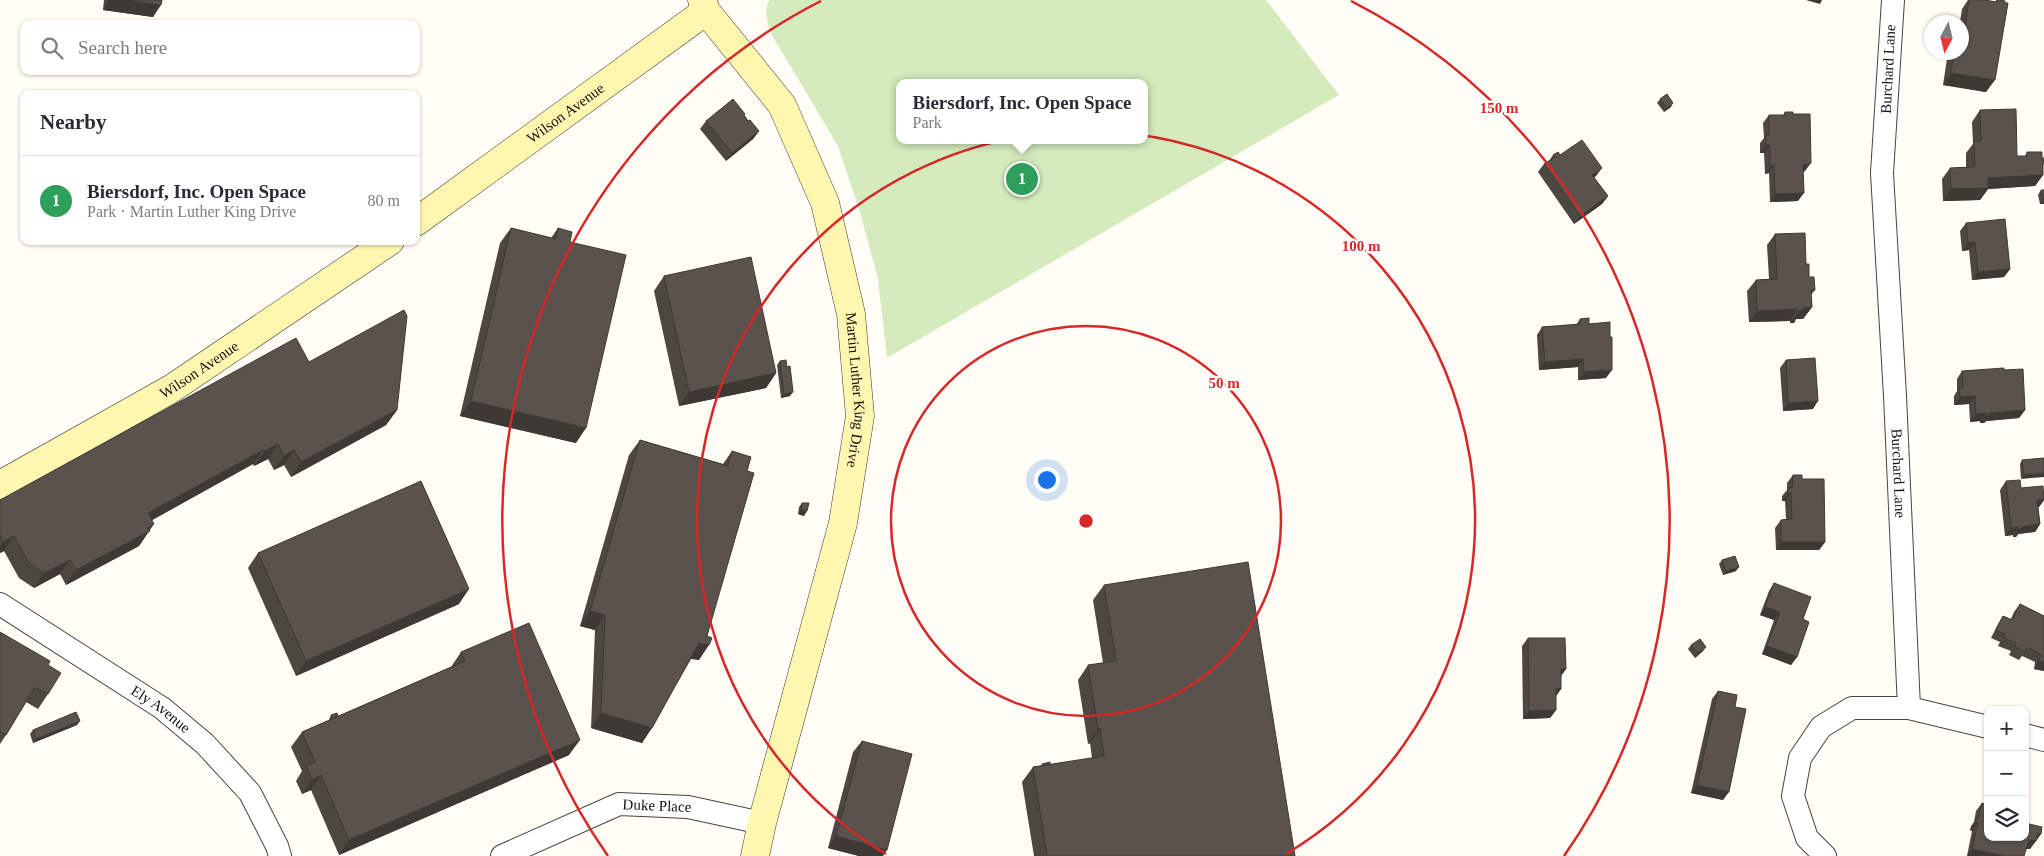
<!DOCTYPE html>
<meta charset="utf-8">
<style>
:root{--surface:#fff;--page:#f2f2f3;--text:#2b2b33;--muted:#7c7c81;--line:#e1e1e2;--accent:#7c3aed}
body{margin:0;font-family:"Times New Roman",serif;background:var(--page);color:var(--text)}
.controls{position:absolute;right:15px;bottom:15px;display:grid;overflow:hidden;border-radius:10px;box-shadow:0 1px 4px #0004}
.controls button{width:45px;height:45px;display:grid;place-items:center;padding:0;border:0;border-bottom:1px solid var(--line);background:var(--surface);color:var(--text);font:25px sans-serif}
.compass{position:absolute;left:1924px;top:15px;width:45px;height:45px;border-radius:50%;background:var(--surface);box-shadow:0 1px 4px #0004;rotate:187deg}
.you{position:absolute;left:1046px;top:479px;width:18px;height:18px;margin:-12px;border:4px solid #fff;border-radius:50%;background:#1a73e8;box-shadow:0 0 0 8px #1a73e833}
.badge{display:grid;place-items:center;width:32px;height:32px;border-radius:50%;background:var(--accent);color:#fff;font-size:16px;font-weight:700}
.pin{position:absolute;translate:-50% -50%;border:2px solid #fff;box-shadow:0 1px 5px #0006}
.popup{position:absolute;left:896px;top:79px;width:252px;height:65px;box-sizing:border-box;display:grid;place-content:center;border-radius:10px;background:var(--surface);filter:drop-shadow(0 1px 4px #0005);font-size:16px;white-space:nowrap;color:var(--muted)}
.popup b{font-size:19px;color:var(--text)}
.popup::after{content:'';position:absolute;left:50%;top:100%;margin-left:-10px;border:10px solid transparent;border-top-color:var(--surface)}
.list{margin:0;padding:0;list-style:none}
h2{display:flex;justify-content:space-between;align-items:center;height:65px;margin:0;padding:0 20px;font-size:21px}
h2 small{font-size:16px;font-weight:400;color:var(--muted)}
.list li{display:grid;grid-template-columns:32px 1fr auto;gap:15px;align-items:center;box-sizing:border-box;height:90px;padding:0 20px;border-top:1px solid var(--line)}
.list b{display:block;font-size:19px;white-space:nowrap}
.list p{margin:0;font-size:16px;white-space:nowrap;color:var(--muted)}
.list em{font-size:16px;font-style:normal;color:var(--muted)}
.icon{flex:none;width:28px;height:28px;fill:none;stroke:currentColor;stroke-width:2;stroke-linecap:round;stroke-linejoin:round}
.map{position:relative;flex:none;width:2044px;height:856px;overflow:hidden}
.search{position:absolute;background:var(--surface);box-shadow:0 1px 4px #0004;left:20px;top:20px;width:400px;height:55px;display:flex;align-items:center;gap:12px;box-sizing:border-box;padding:0 18px;border-radius:10px;color:var(--muted);font-size:19px}
.panel{position:absolute;background:var(--surface);box-shadow:0 1px 4px #0004;left:20px;top:90px;width:400px;height:155px;border-radius:10px}
.map>svg:first-child{display:block}
</style>
<div class="map">
<svg width="2044" height="856" viewBox="0 0 2044 856">
<rect width="100%" height="100%" fill="#fffdf5"/>
<path fill="#d5ebbd" fill-rule="evenodd" d="M769 0H1266L1339 95 887 358 878 279 860 212 838 146 769 30 766 10ZM900 83H1144V140H900Z"/>
<g fill="none" stroke-linecap="round" stroke-linejoin="round">
<g stroke="#444" stroke-width="24">
<g id="minor">
<path id="s1" d="M1893 0 1882 173 1895 396 1909 708"/>
<path id="s2" d="M0 604 162 708 205 744 250 793 277 846 280 856"/>
<path d="M2025 735 2044 740"/>
<path id="s3" d="M502 856 619 804 688 807 762 823"/>
<path d="M1825 856 1807 838 1793 796 1800 758 1821 727 1852 708H1909L1988 727"/>
</g>
</g>
<g stroke="#333" stroke-width="29">
<g id="secondary">
<path id="s4" d="M702 0 706 11 782 105 825 203 851 314 860 416 843 523 762 823 755 856"/>
<path id="s5" d="M416 222 706 11"/>
<path id="s6" d="M0 485 171 389 390 241"/>
</g>
</g>
<use href="#minor" stroke="#fff" stroke-width="22"/>
<use href="#secondary" stroke="#fff6b0" stroke-width="28"/>
</g>
<path fill="#4d4742" d="M104 0H162L153 17 103 10Z
M1968 0H1984L1995 2 1997 0H2002L1986 92 1943 85 1948 52H1962V22H1960L1962 9Z
M1660 99 1671 107 1664 112 1657 103Z
M1980 110 2017 156H2025L2027 152 2042 158 2044 164 2043 165V175L2035 186 1988 189 1980 200 1943 201 1942 179 1950 168 1966 167V153L1973 144 1972 122Z
M1785 112 1793 114 1805 171 1803 172 1798 201 1770 202 1769 173 1765 174 1764 153H1760V143L1764 138 1763 123 1769 115H1783Z
M744 115 748 121 759 131 753 139 726 161 700 129 706 121Z
M1553 155H1560L1596 176 1594 177 1608 196 1602 204 1574 224 1538 172 1544 164 1549 161Z
M2041 190 2044 204H2040L2038 195Z
M1966 223 2010 269 2004 277 1972 280 1969 250 1962 251 1960 231Z
M511 228 551 238 558 228 570 242 576 443 460 416 500 243Z
M1775 234 1806 264 1809 277 1815 290 1811 295 1812 307 1803 319H1796L1794 323H1790V321L1749 322 1747 291 1756 280 1769 279 1767 245Z
M664 276 776 373 766 388 679 406 654 291Z
M1580 319 1589 324 1606 378 1578 380V367L1539 370 1537 335 1542 327 1576 325Z
M1786 360 1813 409 1783 411 1780 368Z
M780 361 787 367 790 396 781 398 777 365Z
M309 362 397 410 386 425 291 477 284 465 274 470 268 459 254 466 253 464 152 520 149 531 139 546 66 585 60 574 34 588 19 578 4 551 0 553V500Z
M2004 370 2025 410 2019 418 1986 421 1984 423H1980V421L1970 422 1969 404 1954 405V396L1957 391V379L1962 371Z
M640 440 723 464 732 451 747 471 699 660 691 659 642 743 591 728 595 630 580 626 629 455Z
M2044 458 2021 479 2020 464 2022 460Z
M1793 475 1802 479 1825 542 1819 550H1776L1775 528 1781 520 1786 519 1785 501H1782V496L1787 490V483Z
M2006 481 2021 488 2044 491V500L2039 507H2038L2040 524 2035 532 2018 534 2016 537H2013V535L2005 536 2000 490Z
M802 503 804 516 798 514 799 507Z
M258 553 459 604 296 676 248 568Z
M1722 560 1736 571 1723 575 1719 564Z
M1774 583 1803 619 1797 657 1791 665 1762 654 1774 620 1760 615 1769 591Z
M1104 585 1295 856H1034L1022 782 1033 767 1041 766 1042 764 1050 765 1092 758 1090 743 1088 744 1078 680 1088 665 1103 663 1093 600Z
M2020 604 2044 616V671L2034 669 2035 662 2022 656 2019 660 2009 655 2011 651 1998 646 2000 642 1991 638 1998 624 2003 616 2011 619 2014 612Z
M0 632 48 665V694L38 709 26 702 6 735 0 744Z
M1528 638 1566 669 1561 676V689L1556 696V710L1550 718 1523 719 1522 646Z
M1691 645 1703 651 1695 658 1688 649Z
M461 652 569 755 339 855 311 790 302 794 296 781 302 771 291 747 302 732 329 720 331 715 338 716 451 667Z
M1718 691 1735 707 1723 800 1691 793 1712 699Z
M77 725 33 743 30 734 33 730Z
M862 741 883 856H859L828 848 853 752Z
M1982 803 1988 837 2041 834 2030 849H2026L2024 856H1967L1972 831 1970 830 1971 826 1974 822 1976 811Z"/>
<path fill="#3f3936" d="M109 0H125L161 5 153 17 103 10Z
M1806 0H1822L1820 4Z
M1951 73 1995 80 1986 92 1943 85Z
M1673 103 1671 107 1664 112 1667 108Z
M759 131 753 139 726 161 732 153Z
M1766 145H1770L1764 153H1760Z
M1811 163 1805 171 1797 173 1803 165Z
M1774 165 1769 173 1765 174 1770 166Z
M1602 168 1596 176 1587 183 1592 175Z
M2043 175 2035 186 1988 189 1980 200 1943 201 1951 189 1988 178Z
M1804 193 1798 201 1770 202 1775 194Z
M1608 196 1602 204 1574 224 1580 216Z
M2043 200H2044V204H2040Z
M1975 242 1969 250 1962 251 1968 243Z
M2010 269 2004 277 1972 280 1978 272Z
M1812 307 1803 319H1796L1794 323H1790L1802 308Z
M1798 309 1790 321 1749 322 1757 311Z
M1583 359 1578 367 1539 370 1545 362Z
M1612 370 1606 378 1578 380 1584 372Z
M776 373 766 388 679 406 689 392Z
M793 392 790 396 781 398 784 394Z
M1975 396 1969 404 1954 405 1960 397Z
M471 401 586 428 576 443 460 416Z
M1818 401 1813 409 1783 411 1788 403Z
M397 410 386 425 291 477 301 462Z
M2025 410 2019 418 1986 421 1984 423H1980L1986 415 1990 413Z
M1986 413 1980 421 1970 422 1976 414Z
M278 444 268 459 254 466 265 451Z
M263 450 253 464 138 528 148 513Z
M294 450 284 465 274 470 284 456Z
M2044 473V477L2021 479 2024 475Z
M1788 493H1791L1785 501H1782Z
M2044 499V500L2039 507 2031 508 2037 500Z
M801 510 807 511 804 516 798 514Z
M154 524 139 546 66 585 76 570Z
M2040 524 2035 532 2018 534 2016 537H2013L2018 529 2022 527Z
M2018 527 2013 535 2005 536 2011 528Z
M14 536 4 551 0 553V547L3 542Z
M1781 542H1825L1819 550H1776Z
M70 560 60 574 34 588 44 573Z
M1739 567 1736 571 1723 575 1726 571Z
M469 589 459 604 296 676 306 661Z
M1765 607 1780 612 1774 620 1760 615Z
M590 611 605 615 595 630 580 626Z
M699 643 709 645 699 660 689 658Z
M1767 646 1797 657 1791 665 1762 654Z
M1706 647 1703 651 1695 658 1698 653Z
M2039 661 2044 662V671L2034 669Z
M1561 669H1566L1560 677Z
M1556 688 1561 689 1555 697Z
M1556 710 1550 718 1523 719 1529 711Z
M601 713 652 728 642 743 591 728Z
M80 721 77 725 33 743 36 739Z
M1100 728 1090 743 1088 744 1098 729Z
M580 740 569 755 339 855 349 840Z
M321 775 311 790 302 794 312 780Z
M1697 785 1729 792 1723 800 1691 793Z
M1976 822 1978 823 1972 831 1970 830Z
M2038 833 2041 834 2030 849 2023 848 2029 840Z
M836 836 887 850 883 856H859L828 848Z
M1972 849 2004 856H1967Z"/>
<path fill="#5a524d" stroke="#3f3936" d="M125 0H162L161 5Z
M1969 0H1984L1997 2V0H2002L2005 1V3H2008L1995 80 1951 73 1954 52H1962V40H1963Z
M1667 94 1673 103 1667 108 1660 99Z
M733 99 745 114 744 115 748 121 750 120 759 131 732 153 706 121Z
M2016 109 2017 156H2027V152H2042V158H2044V162H2043V175L1988 178V188L1951 189 1950 168 1975 167 1974 141H1981L1980 110Z
M1785 112H1793V114H1810L1811 163 1803 165 1804 193 1775 194 1774 165 1770 166V145H1766V135H1769V115H1785Z
M1582 140 1602 168 1592 175 1608 196 1580 216 1544 164 1555 157 1553 155 1558 152 1560 155Z
M2041 190H2044V200H2043Z
M2005 219 2010 269 1978 272 1975 242 1968 243 1966 223Z
M511 228 556 239 558 228 572 232 570 242 626 255 586 428 471 401Z
M1805 233 1806 264H1809V277H1814L1815 290H1811L1812 307 1802 308V311H1798V309L1757 311 1756 280 1777 279 1775 234Z
M751 257 776 373 689 392 664 276Z
M404 310 407 316 397 410 301 462 294 450 284 456 278 444 265 451 263 450 148 513 154 524 147 528 150 531 76 570 70 560 44 573 29 563 14 536 3 542 0 535V500L296 338 309 362Z
M1589 318V324L1610 322V337H1612V370L1584 372 1583 359 1545 362 1542 327 1580 324V319Z
M1815 358 1818 401 1788 403 1786 360Z
M786 360 787 367 790 366 793 392 784 394 780 361Z
M2004 368V370L2023 369 2025 410 1990 413V415H1986V413L1976 414 1975 396 1960 397 1959 388H1963L1962 371Z
M640 440 728 466 732 451 751 457 747 471 754 473 707 636 712 638 709 645 699 643 652 728 601 713 605 615 590 611Z
M2044 458V473L2024 475 2022 460Z
M1793 475H1802V479H1824L1825 542H1781V520L1792 519 1791 493H1788V488H1792Z
M2020 480 2021 488 2043 486 2044 499 2037 500 2040 524 2022 527V529H2018V527L2011 528 2006 481Z
M421 481 469 589 306 661 258 553Z
M802 503H809L807 511 801 510Z
M1735 556 1739 567 1726 571 1722 560Z
M1248 562 1295 856H1047L1033 767 1104 756 1100 728 1098 729 1088 665 1116 661 1104 585Z
M1774 583 1811 597 1803 619 1809 622 1797 657 1767 646 1780 612 1765 607Z
M2020 604 2044 616V662L2039 661 2041 654 2027 647 2025 652 2015 647 2016 643 2004 638 2005 634 1996 630 2003 616 2012 620Z
M529 623 580 740 349 840 321 775 312 780 306 766 315 762 302 732 465 661 461 652Z
M0 632 50 661 48 665 61 673 48 694 35 687 6 735 0 732Z
M1528 638H1565L1566 669H1561V689L1556 688V710L1529 711Z
M1700 639 1706 647 1698 653 1691 645Z
M1718 691 1737 695 1735 707 1746 709 1729 792 1697 785Z
M76 712 80 721 36 739 33 730Z
M337 713 338 716 332 718 331 715Z
M862 741 912 754 887 850 836 836Z
M1050 762V765L1043 766 1042 764Z
M1982 803 1988 805V837H2025V823L2042 827 2041 834 2038 833 2036 841 2029 840 2024 856H2004L1972 849 1978 823 1976 822V818H1978Z"/>
<g fill="none" stroke="#d62828" stroke-width="2.5">
<circle cx="1086" cy="521" r="195"/>
<path d="M886 854A389 389 0 1 1 1286 854"/>
<path d="M608 856A584 584 0 0 1 821 1M1351 1A584 584 0 0 1 1564 856"/>
</g>
<g text-anchor="middle" dominant-baseline="central" stroke-width="5" stroke-linejoin="round" paint-order="stroke">
<g font-size="15" fill="#111" stroke="#fff">
<text transform="translate(1888 69) rotate(-87)">Burchard Lane</text>
<text stroke="none"><textPath href="#s5" startOffset="185">Wilson Avenue</textPath></text>
<text stroke="none"><textPath href="#s6" startOffset="230">Wilson Avenue</textPath></text>
<text stroke="none"><textPath href="#s4" startOffset="430">Martin Luther King Drive</textPath></text>
<text stroke="none"><textPath href="#s1" startOffset="474">Burchard Lane</textPath></text>
<text stroke="none"><textPath href="#s2" startOffset="192">Ely Avenue</textPath></text>
<text stroke="none"><textPath href="#s3" startOffset="166">Duke Place</textPath></text>
</g>
</g>
<circle cx="1086" cy="521" r="8" fill="#d62828" stroke="#fff" stroke-width="2.5"/>
<g font-size="15" text-anchor="middle" font-weight="bold" fill="#d62828" stroke="#fff" stroke-width="5" stroke-linejoin="round" paint-order="stroke">
<text x="1499" y="113">150 m</text>
<text x="1361" y="251">100 m</text>
<text x="1224" y="388">50 m</text>
</g>
</svg>
<div class="controls">
<button>+</button>
<button>−</button>
<button><svg class="icon" aria-label="layers" viewBox="0 0 24 24"><path d="M12 4l9 5-9 5-9-5zM3 14l9 5 9-5"/></svg></button>
</div>
<svg class="compass" viewBox="-18 -18 36 36"><path d="M0-13l5 13h-10z" fill="#e53935"/><path d="M0 13l5-13h-10z" fill="#7c7c81"/></svg>
<div class="you"></div>
<div class="pin badge" style="left:1022px;top:179px;background:#2e9e5b">1</div>
<div class="popup"><b>Biersdorf, Inc. Open Space</b>Park</div>
<div class="search"><svg class="icon" aria-label="search" viewBox="0 0 24 24"><circle cx="10" cy="10" r="6"/><path d="M15 15l6 6"/></svg>Search here</div>
<section class="panel">
<h2>Nearby<small></small></h2>
<ul class="list">
<li><span class="badge" style="background:#2e9e5b">1</span><div><b>Biersdorf, Inc. Open Space</b><p>Park · Martin Luther King Drive</p></div><em>80 m</em></li>
</ul>
</section>
</div>
